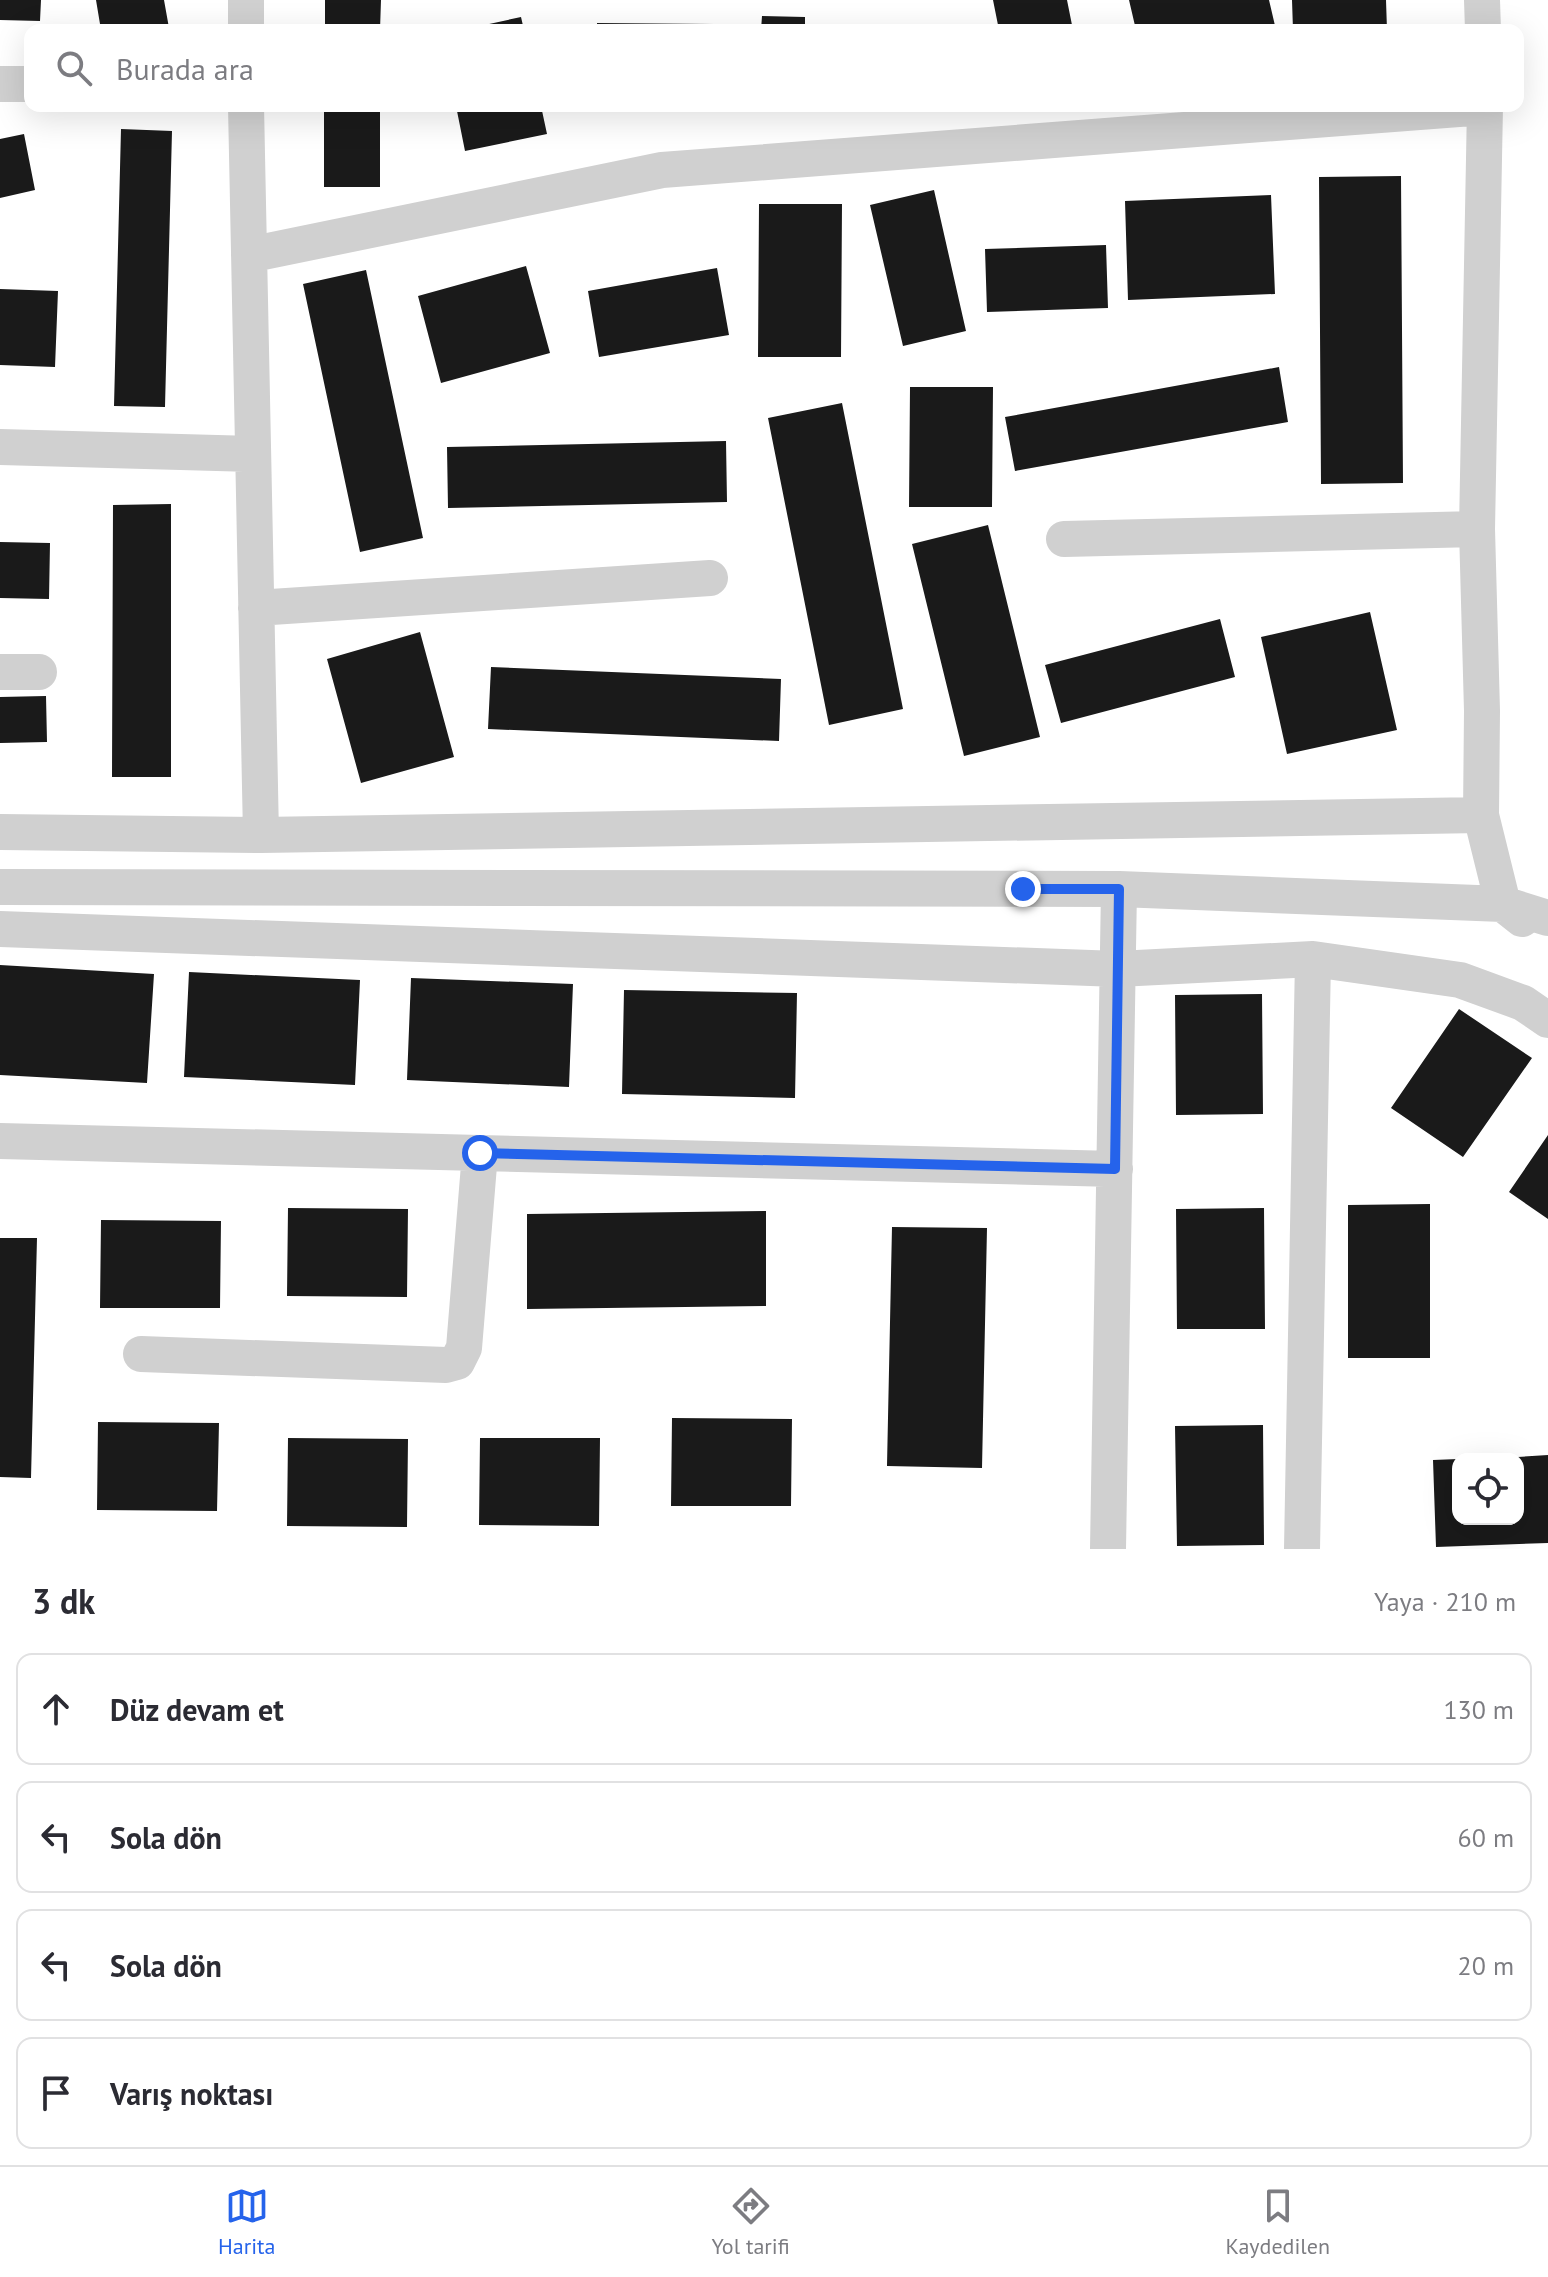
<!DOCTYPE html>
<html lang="tr">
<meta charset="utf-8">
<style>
:root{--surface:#fff;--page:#f7f7f7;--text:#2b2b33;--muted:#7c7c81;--line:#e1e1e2;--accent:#2563eb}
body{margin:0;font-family:"PT Sans",sans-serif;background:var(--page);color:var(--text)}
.controls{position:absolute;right:24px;bottom:24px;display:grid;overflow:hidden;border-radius:16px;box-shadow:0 8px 32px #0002}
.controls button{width:72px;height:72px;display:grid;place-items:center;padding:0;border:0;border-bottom:2px solid var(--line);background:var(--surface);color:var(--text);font:40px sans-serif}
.stop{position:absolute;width:24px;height:24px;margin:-18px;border:6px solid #2563eb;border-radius:50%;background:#fff}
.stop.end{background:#2563eb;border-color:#fff;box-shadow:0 2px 8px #0008}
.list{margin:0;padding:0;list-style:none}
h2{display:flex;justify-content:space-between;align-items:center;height:104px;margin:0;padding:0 32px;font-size:34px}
h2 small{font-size:26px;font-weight:400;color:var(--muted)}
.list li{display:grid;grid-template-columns:52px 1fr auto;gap:24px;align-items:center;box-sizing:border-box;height:112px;margin:0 16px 16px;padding:0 16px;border:2px solid var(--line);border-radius:16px}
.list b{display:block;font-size:30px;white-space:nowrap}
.list em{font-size:26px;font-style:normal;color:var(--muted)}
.icon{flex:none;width:44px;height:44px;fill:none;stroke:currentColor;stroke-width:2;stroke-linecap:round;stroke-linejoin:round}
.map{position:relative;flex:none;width:1548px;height:1549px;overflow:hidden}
.search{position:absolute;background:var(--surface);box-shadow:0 8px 32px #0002;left:24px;right:24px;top:24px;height:88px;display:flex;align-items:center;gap:20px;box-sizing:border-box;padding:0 28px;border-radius:16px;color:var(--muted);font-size:30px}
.sheet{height:616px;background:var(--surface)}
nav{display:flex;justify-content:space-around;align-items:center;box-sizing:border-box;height:112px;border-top:2px solid var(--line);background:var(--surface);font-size:22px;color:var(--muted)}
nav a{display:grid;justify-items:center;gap:4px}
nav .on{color:var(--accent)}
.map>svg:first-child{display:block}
</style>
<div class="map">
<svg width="1548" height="1549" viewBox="0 0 1548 1549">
<rect width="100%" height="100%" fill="#fff"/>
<path fill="#1a1a1a" d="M0 0H41L40 21 0 20Z
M96 0H164L169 28 156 30H101Z
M325 0H381L380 30H325Z
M993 0H1067L1073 30H999Z
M1129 0H1269L1276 30H1136Z
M1292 0H1386L1387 30H1293Z
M762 16 805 17V30H761Z
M521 17 524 30H466V29Z
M597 23 714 24V30H597Z
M324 106H380V187H324Z
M456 106H541L547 134 465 151Z
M121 129 172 131 165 407 114 406Z
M24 134 35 190 0 198V139Z
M1401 176 1403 483 1321 484 1319 177Z
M934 190 966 331 903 346 870 205Z
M1271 195 1275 294 1128 300 1125 201Z
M759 204H842L841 357H758Z
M1106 245 1108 308 987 312 985 249Z
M526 266 550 353 441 383 418 296Z
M717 268 729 335 599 357 588 291Z
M366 270 423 538 360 552 303 284Z
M0 289 58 291 55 367 0 365Z
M1279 367 1288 422 1015 471 1005 417Z
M910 387H993L992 507H909Z
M842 403 903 709 829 725 768 418Z
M726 441 727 502 448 508 447 447Z
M171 504V777H112L113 505Z
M988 525 1040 737 964 756 912 544Z
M0 542 50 543 49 599 0 598Z
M1370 612 1397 730 1287 754 1261 637Z
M1220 619 1235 677 1061 723 1045 665Z
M420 632 454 757 361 783 327 659Z
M491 667 781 679 779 741 488 729Z
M46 696 47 742 0 743V697Z
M0 965 154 974 147 1083 0 1075Z
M189 972 360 980 355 1085 184 1077Z
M411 978 573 984 569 1087 407 1080Z
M624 990 797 993 795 1098 622 1094Z
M1262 994 1263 1114 1176 1115 1175 995Z
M1459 1009 1532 1058 1463 1157 1391 1108Z
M1548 1135V1219L1509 1192Z
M1430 1204V1358H1348V1205Z
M288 1208 408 1209 407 1297 287 1296Z
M1264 1208 1265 1329H1177L1176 1209Z
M766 1211V1306L527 1309V1214Z
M101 1220 221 1221 220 1308H100Z
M892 1227 987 1228 982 1468 887 1466Z
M0 1238H37L31 1478 0 1477Z
M672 1418 792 1419 791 1506H671Z
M98 1422 219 1423 217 1511 97 1510Z
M1263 1425 1264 1545 1177 1546 1175 1426Z
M288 1438 408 1439 407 1527 287 1526Z
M480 1438H600L599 1526 479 1525Z
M1548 1455V1543L1436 1547 1433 1460 1458 1459V1519H1518V1457Z"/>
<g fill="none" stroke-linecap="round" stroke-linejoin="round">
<path stroke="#d0d0d0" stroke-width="36" d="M246 0V30
M1482 0 1483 30
M0 84H30
M246 106 261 835
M249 255 662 170 1485 107
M0 447 253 454
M1064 539 1477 529
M256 608 710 578
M0 672H39
M1481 815 1503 904 1522 919
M0 832 261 835 1481 815 1482 711 1477 529 1485 106
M0 887 1119 889 1503 904 1548 918
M0 929 1118 969 1313 959 1460 980 1523 1003 1548 1020
M0 1141 1115 1169
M141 1354 446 1365 457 1362 464 1348 480 1153
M1108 1549 1119 889
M1302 1549 1313 959"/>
</g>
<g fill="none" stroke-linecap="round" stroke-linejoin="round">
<path stroke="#2563eb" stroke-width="10" d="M480 1153 1115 1169 1119 889H1023"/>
</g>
</svg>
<div class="controls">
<button><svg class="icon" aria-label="locate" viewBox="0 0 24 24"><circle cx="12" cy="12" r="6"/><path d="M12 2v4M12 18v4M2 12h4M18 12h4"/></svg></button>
</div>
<div class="stop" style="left:480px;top:1153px"></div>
<div class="stop end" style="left:1023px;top:889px"></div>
<div class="search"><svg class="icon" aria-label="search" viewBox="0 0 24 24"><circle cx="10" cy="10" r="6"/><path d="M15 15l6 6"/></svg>Burada ara</div>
</div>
<section class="sheet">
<h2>3 dk<small>Yaya · 210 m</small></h2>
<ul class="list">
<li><svg class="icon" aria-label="ahead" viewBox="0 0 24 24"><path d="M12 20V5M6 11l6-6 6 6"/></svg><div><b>Düz devam et</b></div><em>130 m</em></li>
<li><svg class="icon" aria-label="left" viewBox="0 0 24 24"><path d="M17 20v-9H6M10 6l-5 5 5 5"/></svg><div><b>Sola dön</b></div><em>60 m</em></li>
<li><svg class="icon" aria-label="left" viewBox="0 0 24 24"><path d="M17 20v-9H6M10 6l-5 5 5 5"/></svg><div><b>Sola dön</b></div><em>20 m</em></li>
<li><svg class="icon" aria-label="arrive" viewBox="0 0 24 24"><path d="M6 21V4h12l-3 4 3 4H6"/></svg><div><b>Varış noktası</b></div></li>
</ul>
</section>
<nav>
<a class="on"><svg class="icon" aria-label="map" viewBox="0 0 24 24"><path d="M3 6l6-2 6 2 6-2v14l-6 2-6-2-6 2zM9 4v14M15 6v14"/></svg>Harita</a>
<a><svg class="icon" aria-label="directions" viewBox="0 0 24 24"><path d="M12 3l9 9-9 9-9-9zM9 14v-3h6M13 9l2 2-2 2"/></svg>Yol tarifi</a>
<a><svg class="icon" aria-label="saved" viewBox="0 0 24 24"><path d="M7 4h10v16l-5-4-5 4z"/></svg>Kaydedilen</a>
</nav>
